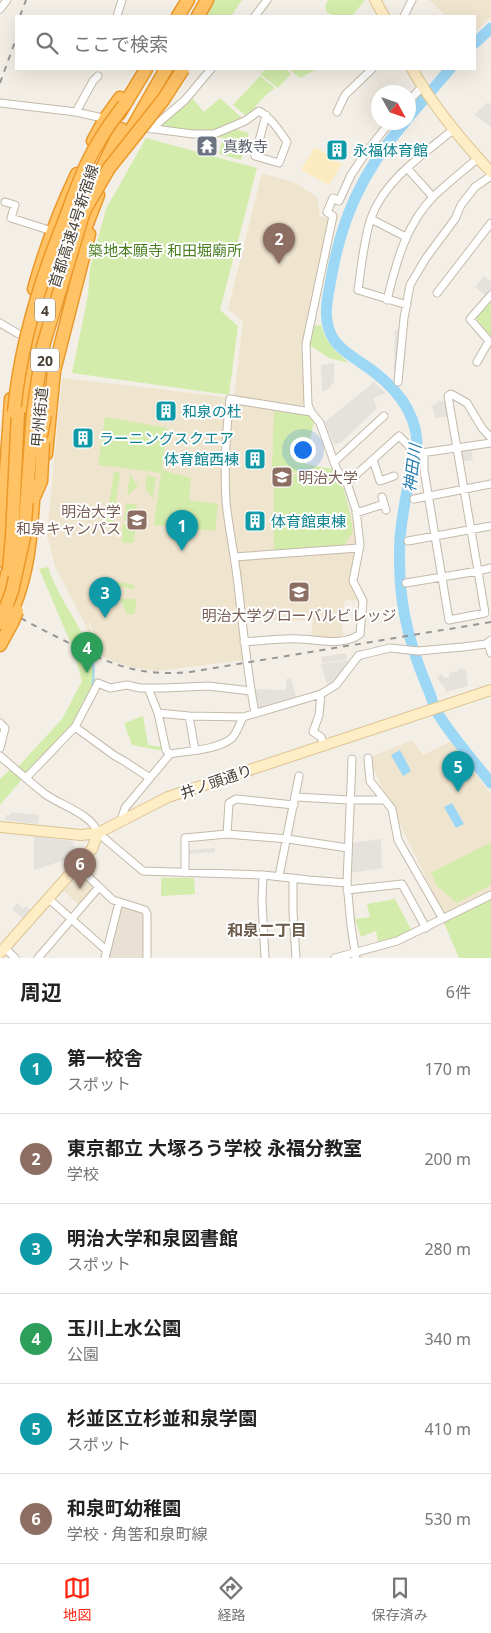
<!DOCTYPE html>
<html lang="ja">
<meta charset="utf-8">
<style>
:root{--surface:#fff;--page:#f2f2f2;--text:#222;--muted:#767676;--line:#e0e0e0;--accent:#ff2712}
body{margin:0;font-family:"Noto Sans","Noto Sans JP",sans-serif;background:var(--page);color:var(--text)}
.compass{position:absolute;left:371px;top:85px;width:45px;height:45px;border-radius:50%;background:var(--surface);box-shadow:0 5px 20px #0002;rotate:130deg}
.you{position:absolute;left:302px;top:449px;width:18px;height:18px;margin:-12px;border:4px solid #fff;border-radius:50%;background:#1a73e8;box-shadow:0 0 0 8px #1a73e833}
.badge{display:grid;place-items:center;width:32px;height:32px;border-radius:50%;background:var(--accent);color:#fff;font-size:16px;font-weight:700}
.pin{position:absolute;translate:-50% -41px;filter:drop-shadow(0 1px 2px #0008)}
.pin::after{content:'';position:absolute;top:26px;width:18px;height:15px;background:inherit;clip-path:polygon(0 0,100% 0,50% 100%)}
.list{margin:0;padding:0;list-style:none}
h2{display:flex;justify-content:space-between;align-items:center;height:65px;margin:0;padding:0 20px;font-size:21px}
h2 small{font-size:16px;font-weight:400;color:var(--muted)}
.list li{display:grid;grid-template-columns:32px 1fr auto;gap:15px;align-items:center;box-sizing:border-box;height:90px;padding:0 20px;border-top:1px solid var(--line)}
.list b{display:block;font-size:19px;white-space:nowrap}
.list p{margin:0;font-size:16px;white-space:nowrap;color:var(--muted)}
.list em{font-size:16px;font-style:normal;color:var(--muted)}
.icon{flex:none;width:28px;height:28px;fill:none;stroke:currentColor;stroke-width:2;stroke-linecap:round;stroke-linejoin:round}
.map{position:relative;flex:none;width:491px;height:958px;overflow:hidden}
.search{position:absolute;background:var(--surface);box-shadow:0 5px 20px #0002;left:15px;right:15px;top:15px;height:55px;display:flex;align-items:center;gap:12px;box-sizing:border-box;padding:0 18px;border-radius:0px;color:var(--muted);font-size:19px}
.sheet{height:605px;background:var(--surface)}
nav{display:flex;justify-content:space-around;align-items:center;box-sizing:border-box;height:70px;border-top:1px solid var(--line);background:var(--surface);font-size:14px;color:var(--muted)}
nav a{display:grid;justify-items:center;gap:2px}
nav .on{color:var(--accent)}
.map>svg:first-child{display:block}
</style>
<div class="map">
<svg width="491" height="958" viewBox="0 0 491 958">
<rect width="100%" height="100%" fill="#f4efe6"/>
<path fill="#e9e1d3" d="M119 905 144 912 145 958H106Z"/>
<path fill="#e6e0db" d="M346 653 347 659 322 663 321 657Z"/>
<path fill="#efe4ce" d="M429 0H491V17L475 32V16H446Z
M262 173 296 183 317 197 320 216 329 219 309 319 301 346 304 385 303 405 293 406 234 396 243 321 228 309Z
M62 378 227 397 223 484V505L243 660 158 671 135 668 117 663 101 656 99 643 86 616 96 646 55 566 47 535Z
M230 402 311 412 314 421 304 464 333 469 342 484 357 536 358 548 353 581 363 601 345 600 342 622 344 640H311L313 621 241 619 227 504Z
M412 740 423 755 450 742 457 748 491 795V891L446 915 443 913 368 758Z
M81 872 96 887 80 906 64 891Z"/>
<path fill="#d3ecab" d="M214 0H242L231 16H205Z
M328 0H365L352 16H334L327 12 325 6Z
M266 69H286L291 74 278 88 260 74Z
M289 69H317L300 78Z
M260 76 275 88 266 95 255 107 256 109 246 116 233 105Z
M192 98 204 112 220 98 243 119 214 132 157 129Z
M235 129 249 133 241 160 219 154 223 138 217 137 218 135Z
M146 138 257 168 220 310 238 326 229 395 72 373 88 295 90 268 106 209Z
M491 301V338L476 318Z
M321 325C325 342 336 352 349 363L329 358 308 344 312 326Z
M274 411 310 415 314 421 305 464 333 469C347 491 349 508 353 532L344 545 274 551V474L304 475V473L272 471Z
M105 417 167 428 162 470 191 478 189 500 218 504 215 531 154 525 161 473 98 465Z
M114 472 120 473 113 525 106 524Z
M130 475 138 486 127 496Z
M147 475 156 477 153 499 145 488Z
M126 503 137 505 135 520H124Z
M123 524 136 527 133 543 122 542Z
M48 567C55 591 71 611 82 634 89 650 92 666 96 683L73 726 26 775 17 768 62 719 82 681 72 646 39 569Z
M111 581 132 584 135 589 113 586Z
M120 599H136L135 614H127Z
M143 716 148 745 162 747 164 751 132 745 124 723Z
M11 769 23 778 0 805V779Z
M491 842V885L457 903 437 886 431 873Z
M161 878H194L195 894 161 896Z
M395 899 412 931 398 939 378 942 376 931 361 937 355 919 370 917 367 904Z
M491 899V958H459L444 923Z"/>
<path fill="#fcebbe" d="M315 147 342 164 329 185 301 170Z"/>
<path fill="#e5e2de" d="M488 102 491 105V127L474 115Z
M484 276 491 282V290L486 296 475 287Z
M395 330H401L398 372 393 370 394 359 396 357 394 355Z
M334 363V382L326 391H322L321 365Z
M374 382 386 393 373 398 377 408 342 442 334 445 325 422Z
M439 401H446L448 416 435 418 433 409 431 407Z
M471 448 473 460 462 462 460 450Z
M346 660 349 662 336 682 327 685 321 664Z
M458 668 466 670 468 686 447 692 437 678 441 674 445 678 450 677 449 673 458 671Z
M286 679H291L296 697 259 708 254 689 286 690Z
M11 812 39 815 38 824 4 820 6 815H10Z
M34 836 73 841 77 856 34 870Z
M381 839 382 868 351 873 352 843Z
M215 848V852L188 854V850Z
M17 903 23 909 26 906 33 912 26 922 12 909Z"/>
<path fill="#9dd7f6" d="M400 750 411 771 403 776 391 755Z
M452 803 464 824 456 828 444 807Z"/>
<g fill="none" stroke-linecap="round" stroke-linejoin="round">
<path stroke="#9dd7f6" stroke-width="2" d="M88 644C94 659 95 671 92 688"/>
<path stroke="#9dd7f6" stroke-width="11" d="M475 43 491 28
M408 118 450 69
M405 122C362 171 340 221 330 285 326 304 323 323 334 340 341 350 350 355 360 362 388 380 415 405 417 442 417 454 413 466 410 479 405 498 402 518 400 538 397 595 406 637 428 689 432 697 433 707 438 714 453 738 473 760 491 783"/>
<g stroke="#c4b9aa" stroke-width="9">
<path id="street" d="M0 9 7 0
M117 16 122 0
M255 16 267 0
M404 16 412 0
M408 102 422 87
M0 103 76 112 107 119
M76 112 93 81 98 76
M337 112 345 95 372 69
M139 127 193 134H214L245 121 259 111C271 118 279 130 287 142L279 163 255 156 266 115
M151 129 185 100 211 69
M407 168 433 197
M5 202 15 205 11 218 52 231
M371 219 406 237
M437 293 491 223
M387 300C396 263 406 224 434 196 448 183 463 171 478 158
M407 305 358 290C361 269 364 238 371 218 385 179 424 154 454 129
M0 323 22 336
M477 362 489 341 470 319 491 295
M398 382 404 318 410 285 426 258 455 219 461 205 475 187 491 176
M311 412 308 405 306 344 333 216 327 212 333 198 339 201 351 175 367 151 390 122
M424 453V470L449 620 485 613 478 571 491 568
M373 460 380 481 394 476
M334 462 384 416
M347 483 399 436 411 448 421 453 491 443
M382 497 386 510
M414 499 491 484
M356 513 384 504
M408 541 491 526
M234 557 359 548
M406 583 478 571 448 396 451 394 467 403 482 428 491 438
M244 642C262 641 281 638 299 639 318 639 343 647 360 634L363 601 353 581 360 545 356 510 347 483 337 470 320 423 311 412 230 399C226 432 224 468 226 502 229 530 235 557 238 585 243 627 247 671 255 713
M488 643 491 653
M148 688 158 713 166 750 170 754
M321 694 319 715 313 732 321 737 324 745
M158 713 189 716 243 717 321 694 336 685 359 655H361L390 648 418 651 463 647 486 644 491 640
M189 716 195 750
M0 723 5 728 0 748
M75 727 115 756 124 761 150 778
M0 756C15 769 30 782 45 794 60 805 92 814 98 833L143 871 263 875 309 880 347 883
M368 758 370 781 392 809 398 840 443 919
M352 759 347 883 351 926 356 958
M26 778 75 727 98 683 110 688 127 685 140 688H164L208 686 251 691
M296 797 349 800H385
M121 820 125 808 170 754C187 751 218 750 232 738 237 733 240 723 243 717
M227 834 229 803 236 799 294 805
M77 866 113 900 145 910 147 914V958
M185 873V838L227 834 288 839 348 848
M263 875 262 901 265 958
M279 876 299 776
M293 878V912L296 958
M347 890 402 884 426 928
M49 899 106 950
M5 948 15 958
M38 958 99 887
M105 958 119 902
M335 958 397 941 491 895"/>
</g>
<g stroke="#dcc493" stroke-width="12">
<path id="secondary" d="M375 0 384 16
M412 69C433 106 462 141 491 172
M0 827 81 835 98 833 168 797 491 690
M0 953 92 849 98 833"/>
</g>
<g stroke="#eb9829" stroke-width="15">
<path id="highway" d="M178 16 188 0
M198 16 207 0
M119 114 146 69
M93 141 105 119 120 98
M122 146 166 69
M93 187 121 129
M80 242 98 195
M34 289C45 249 59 212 77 174
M46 454 54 371 89 234
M21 472 28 389 36 344 85 183
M0 560 11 399
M0 602 11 559
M13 609C30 567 31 531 34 486
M0 645 12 623"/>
</g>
<use href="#street" stroke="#fff" stroke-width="7"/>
<use href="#secondary" stroke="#ffedc5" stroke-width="10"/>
<use href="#highway" stroke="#ffc366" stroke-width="12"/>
<path stroke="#969696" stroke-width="2" stroke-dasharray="6 6" stroke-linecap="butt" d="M20 16 26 0
M0 83 16 39
M0 606C21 619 43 630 65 641 109 664 139 677 190 672L491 622"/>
<g stroke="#eb9829" stroke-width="15" stroke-linecap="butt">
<path id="highway-bridge" d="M14 412C20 347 38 287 62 227 73 199 82 169 98 143 105 130 115 117 124 105
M38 451 45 415
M34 497 41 481 43 442
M9 570 12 536 18 412
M0 623 12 591 24 537 33 413 43 346 84 211 109 168 163 100 183 69
M12 623 17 611"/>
</g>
<use href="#highway-bridge" stroke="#ffc366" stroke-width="12"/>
</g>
<defs>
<g id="temple-square" transform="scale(1.125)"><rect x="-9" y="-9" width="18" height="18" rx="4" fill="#6b7280" stroke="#fff"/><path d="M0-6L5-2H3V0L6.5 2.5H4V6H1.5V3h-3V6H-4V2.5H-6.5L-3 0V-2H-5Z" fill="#fff"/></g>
<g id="building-square" transform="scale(1.125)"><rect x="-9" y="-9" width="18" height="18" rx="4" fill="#0f9aa8" stroke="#fff"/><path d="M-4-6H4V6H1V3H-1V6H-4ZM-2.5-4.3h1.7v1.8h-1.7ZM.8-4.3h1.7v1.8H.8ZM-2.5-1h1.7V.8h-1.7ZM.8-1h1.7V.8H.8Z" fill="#fff"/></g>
<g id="university-square" transform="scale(1.125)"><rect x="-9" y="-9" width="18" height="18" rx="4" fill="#8d6e63" stroke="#fff"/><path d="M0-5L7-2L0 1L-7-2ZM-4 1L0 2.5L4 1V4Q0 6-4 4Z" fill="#fff"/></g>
</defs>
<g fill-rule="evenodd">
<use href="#temple-square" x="207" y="146"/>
<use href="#building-square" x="337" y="150"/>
<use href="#building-square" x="166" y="411"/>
<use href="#building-square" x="83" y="438"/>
<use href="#building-square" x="255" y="459"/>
<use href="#university-square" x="282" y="477"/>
<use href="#university-square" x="137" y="520"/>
<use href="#building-square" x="255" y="521"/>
<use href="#university-square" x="299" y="592"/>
</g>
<g text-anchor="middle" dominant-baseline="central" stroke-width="4" stroke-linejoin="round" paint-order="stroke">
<g fill="#fff" stroke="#7f7971" stroke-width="1">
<rect x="35" y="298.5" width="20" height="23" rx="4"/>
<rect x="31" y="348.5" width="28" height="23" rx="4"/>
</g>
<g font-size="14" font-weight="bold" fill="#483f34">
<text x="45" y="310">4</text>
<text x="45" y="360">20</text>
</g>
<g font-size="15" fill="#5b616d" stroke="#fff" text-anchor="start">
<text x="223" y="146">真教寺</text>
</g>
<g font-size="15" fill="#0d838f" stroke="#fff" text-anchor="start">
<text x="353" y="150">永福体育館</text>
<text x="182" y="411">和泉の杜</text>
<text x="99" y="438">ラーニングスクエア</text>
<text x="239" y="459" text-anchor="end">体育館西棟</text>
<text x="271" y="521">体育館東棟</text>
</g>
<g font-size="15" fill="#483f34" stroke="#fff">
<text transform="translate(73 226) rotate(-72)">首都高速4号新宿線</text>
<text transform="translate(39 417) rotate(-85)">甲州街道</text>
<text transform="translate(216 781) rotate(-19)">井ノ頭通り</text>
</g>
<g font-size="15" fill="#4b7f22" stroke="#fff">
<text x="165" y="250">築地本願寺 和田堀廟所</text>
</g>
<g font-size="15" fill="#785e54" stroke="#fff" text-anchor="start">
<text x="298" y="477">明治大学</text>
<text x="121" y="511" text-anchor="end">明治大学<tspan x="121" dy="17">和泉キャンパス</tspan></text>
<text x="299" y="615" text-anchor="middle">明治大学グローバルビレッジ</text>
</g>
<g font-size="16" font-style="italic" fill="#227aac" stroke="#fff">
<text transform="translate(412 468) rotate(-83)">神田川</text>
</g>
<g font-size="16" font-weight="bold" fill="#6b5c4b" stroke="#fff">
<text x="267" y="930">和泉二丁目</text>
</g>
</g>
</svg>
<svg class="compass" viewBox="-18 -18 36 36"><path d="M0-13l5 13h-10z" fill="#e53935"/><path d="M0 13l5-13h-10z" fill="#767676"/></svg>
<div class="you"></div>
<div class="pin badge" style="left:182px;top:551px;background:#0f9aa8">1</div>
<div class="pin badge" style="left:279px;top:264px;background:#8d6e63">2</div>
<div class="pin badge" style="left:105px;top:618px;background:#0f9aa8">3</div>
<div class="pin badge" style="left:87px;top:673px;background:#2e9e5b">4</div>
<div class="pin badge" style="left:458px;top:792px;background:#0f9aa8">5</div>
<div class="pin badge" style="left:80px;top:889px;background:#8d6e63">6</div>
<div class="search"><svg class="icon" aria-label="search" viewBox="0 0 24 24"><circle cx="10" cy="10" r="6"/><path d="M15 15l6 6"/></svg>ここで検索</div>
</div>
<section class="sheet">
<h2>周辺<small>6件</small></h2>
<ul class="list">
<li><span class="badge" style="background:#0f9aa8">1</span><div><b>第一校舎</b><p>スポット</p></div><em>170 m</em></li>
<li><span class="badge" style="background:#8d6e63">2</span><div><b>東京都立 大塚ろう学校 永福分教室</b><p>学校</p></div><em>200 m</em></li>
<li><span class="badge" style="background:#0f9aa8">3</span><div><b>明治大学和泉図書館</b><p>スポット</p></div><em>280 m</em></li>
<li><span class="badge" style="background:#2e9e5b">4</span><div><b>玉川上水公園</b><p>公園</p></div><em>340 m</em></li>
<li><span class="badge" style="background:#0f9aa8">5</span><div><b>杉並区立杉並和泉学園</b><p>スポット</p></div><em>410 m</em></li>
<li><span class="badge" style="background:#8d6e63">6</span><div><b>和泉町幼稚園</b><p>学校 · 角筈和泉町線</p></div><em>530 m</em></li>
</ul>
</section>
<nav>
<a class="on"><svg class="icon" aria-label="map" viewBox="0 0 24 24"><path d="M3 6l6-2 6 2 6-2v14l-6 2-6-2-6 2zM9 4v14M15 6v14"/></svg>地図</a>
<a><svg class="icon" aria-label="directions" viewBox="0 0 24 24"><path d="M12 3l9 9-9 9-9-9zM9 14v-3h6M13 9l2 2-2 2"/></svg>経路</a>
<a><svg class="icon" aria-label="saved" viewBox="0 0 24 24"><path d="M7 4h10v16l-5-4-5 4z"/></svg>保存済み</a>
</nav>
